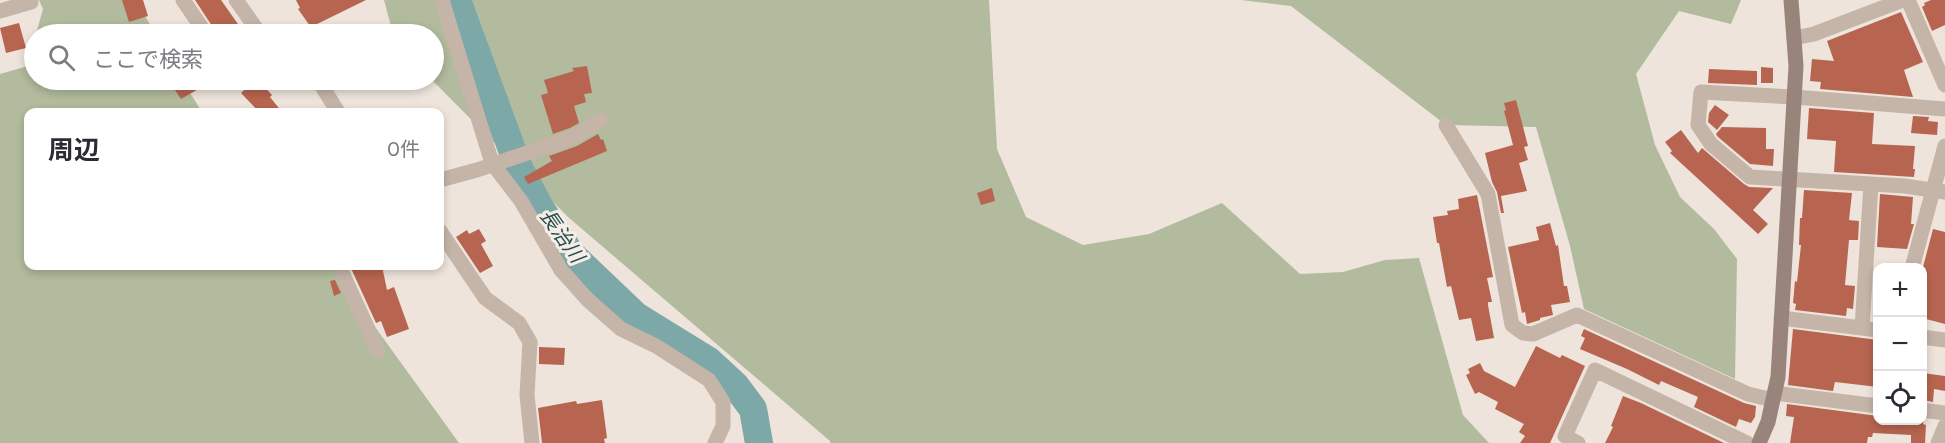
<!DOCTYPE html>
<html lang="ja">
<meta charset="utf-8">
<style>
:root{--surface:#fff;--page:#f7f7f7;--text:#2b2b33;--muted:#7c7c81;--line:#e1e1e2}
body{margin:0;font-family:Commissioner,"Noto Sans JP",sans-serif;background:var(--page);color:var(--text)}
.controls{position:absolute;right:18px;bottom:18px;display:grid;overflow:hidden;border-radius:12px;box-shadow:0 3px 9px #0003}
.controls button{width:54px;height:54px;display:grid;place-items:center;padding:0;border:0;border-bottom:2px solid var(--line);background:var(--surface);color:var(--text);font:30px sans-serif}
.list{margin:0;padding:0;list-style:none}
h2{display:flex;justify-content:space-between;align-items:center;height:78px;margin:0;padding:0 24px;font-size:26px}
h2 small{font-size:20px;font-weight:400;color:var(--muted)}
.icon{flex:none;width:33px;height:33px;fill:none;stroke:currentColor;stroke-width:2;stroke-linecap:round;stroke-linejoin:round}
.map{position:relative;flex:none;width:1945px;height:443px;overflow:hidden}
.search{position:absolute;background:var(--surface);box-shadow:0 3px 9px #0003;left:24px;top:24px;width:420px;height:66px;display:flex;align-items:center;gap:15px;box-sizing:border-box;padding:0 21px;border-radius:33px;color:var(--muted);font-size:22px}
.panel{position:absolute;background:var(--surface);box-shadow:0 3px 9px #0003;left:24px;top:108px;width:420px;height:162px;border-radius:12px}
.map>svg:first-child{display:block}
</style>
<div class="map">
<svg width="1945" height="443" viewBox="0 0 1945 443">
<rect width="100%" height="100%" fill="#eee4db"/>
<path fill="#b2bb9d" d="M39 0H135L156 34H36L43 9Z
M384 0H989L997 149 1026 217 1083 245 1149 234 1222 203 1300 274 1343 272 1385 260 1419 258 1463 415 1489 443H830V441L568 217 432 80H434V34H393Z
M1241 0H1741L1731 24 1679 11 1636 74 1655 145 1680 197 1714 229 1737 259 1735 379 1584 309 1570 246 1536 127 1446 125 1291 6Z
M34 41V80H182L202 112H28V266H331L459 443H0V74L28 66Z"/>
<g fill="none" stroke-linecap="round" stroke-linejoin="round">
<path stroke="#7da8a8" stroke-width="28" d="M457 0 518 166 539 206 571 254 636 316 709 361 735 385 753 409 759 443"/>
</g>
<path fill="#b76550" d="M122 0H143L148 16 129 22Z
M195 0H221L245 34H216L214 29Z
M296 0H366L313 26H310L298 9 300 8Z
M1931 0H1945V25L1932 31 1922 7 1925 5 1924 3Z
M1901 12 1923 62 1904 70 1913 97 1820 89 1821 82 1810 81 1812 59 1834 61 1827 41Z
M19 23 26 48 6 53 0 28Z
M587 66 592 93 584 94 586 102 574 106 579 123 570 128 553 134 541 95 548 93 544 80 574 71 572 68Z
M1761 67 1773 68V83H1761Z
M1709 69 1757 71V85L1708 83Z
M179 80H201L202 87 181 99 171 84Z
M255 80H258L272 95 270 97 282 112H259L241 93Z
M1516 100 1528 146 1524 147 1528 160 1519 163 1527 191 1501 196 1504 213H1501L1497 192 1492 182 1485 153 1513 145 1504 111 1506 110 1504 103Z
M1715 105 1729 115 1717 130 1708 122 1709 113Z
M1809 108 1874 113 1872 144 1915 146 1913 169H1915L1914 177 1834 172 1836 141 1807 139Z
M1913 116 1929 117 1928 121 1938 122 1937 135 1911 133Z
M1722 127 1766 128V149H1774L1773 166 1750 164 1718 137 1716 134Z
M1681 130 1698 153 1702 148 1744 184 1749 187 1773 188 1753 210 1768 224 1758 234 1670 153 1672 151 1665 142Z
M598 134 601 140 603 139 607 151 528 184 524 177 552 161 549 156 577 146Z
M992 188 995 201 981 205 977 193Z
M1804 190 1852 193 1849 220 1859 221 1858 240H1849L1845 285 1855 286 1853 309 1847 308 1846 316 1795 310 1796 304 1793 303 1795 281 1797 282 1801 245H1799L1800 218H1802Z
M1880 194 1913 197 1911 224H1914L1907 249 1877 247Z
M1477 195 1493 277 1487 278 1492 302H1488V305L1494 338 1476 341 1471 318 1459 320 1451 286 1447 287 1439 243H1437L1433 217 1448 215 1447 211 1459 209 1458 199Z
M1550 223 1556 246 1558 245 1564 286H1567L1570 302 1551 305 1553 315 1540 318V320L1527 324 1525 312 1522 313 1508 247 1539 240 1536 227Z
M479 229 486 241 481 244 493 266 480 273 456 237 467 230 469 234Z
M1933 229 1945 232V324L1926 319V316L1923 315V267Z
M350 266H382L387 290 394 287 409 329 387 337 381 321 376 323Z
M335 280 341 293 334 296 330 281Z
M1584 329 1744 403 1756 406 1755 417 1751 423 1739 419 1736 427 1694 407 1698 397 1661 381 1659 385 1627 369 1580 349 1585 338 1581 336Z
M1793 329 1878 340V387L1835 382 1833 391 1788 385Z
M1536 346 1560 358 1562 355 1585 366 1550 443H1520L1525 436 1519 432 1524 424 1495 409 1498 402 1479 392 1475 394 1466 375 1470 373 1468 369 1480 363 1484 371 1515 387Z
M539 347 565 348 564 365 539 364Z
M1923 373 1945 376V391L1934 389 1933 402 1923 400Z
M1623 396 1641 403 1724 443H1605L1613 427 1611 426Z
M602 400 607 438 604 439 605 443H542L538 408 576 401 577 404Z
M1787 404 1878 416V420H1924L1923 424 1926 425 1925 443H1911V435L1873 433 1872 437H1868L1867 443H1790L1794 417 1786 416Z"/>
<g fill="none" stroke-linecap="round" stroke-linejoin="round">
<path stroke="#c5b4a8" stroke-width="15" d="M183 0 206 34
M236 0 258 31 264 34
M442 0 492 163 521 201 561 270 588 300 621 329 656 346 709 380 723 402V426L715 443
M1908 0 1945 85
M0 11 31 2V0
M1794 38 1814 34 1903 0
M318 80 338 112
M210 82 215 80
M1945 109 1794 97 1701 92 1698 125 1711 144 1750 177 1905 186 1945 192
M1446 125 1488 194 1512 325 1523 333 1533 334 1577 315 1748 394 1773 400
M440 180 477 170 574 137 601 120
M440 231 485 298 519 323 530 342 527 395 532 443
M339 266 378 351
M1912 268 1945 146
M1781 318 1878 330
M1862 328 1871 184
M1922 337 1945 340
M1774 393 1878 406
M1922 410 1945 413
M1578 443 1565 436 1595 370 1747 443
M1938 443 1945 426"/>
<path stroke="#98847a" stroke-width="15" d="M1759 443 1768 422 1778 377 1796 66 1791 0"/>
</g>
<g text-anchor="middle" dominant-baseline="central" stroke-width="6" stroke-linejoin="round" paint-order="stroke">
<g font-size="20" font-style="italic" fill="#224e4f" stroke="#f6eee6">
<text transform="translate(563 235) rotate(55)">長治川</text>
</g>
</g>
</svg>
<div class="controls">
<button>+</button>
<button>−</button>
<button><svg class="icon" aria-label="locate" viewBox="0 0 24 24"><circle cx="12" cy="12" r="6"/><path d="M12 2v4M12 18v4M2 12h4M18 12h4"/></svg></button>
</div>
<div class="search"><svg class="icon" aria-label="search" viewBox="0 0 24 24"><circle cx="10" cy="10" r="6"/><path d="M15 15l6 6"/></svg>ここで検索</div>
<section class="panel">
<h2>周辺<small>0件</small></h2>
<ul class="list">
</ul>
</section>
</div>
